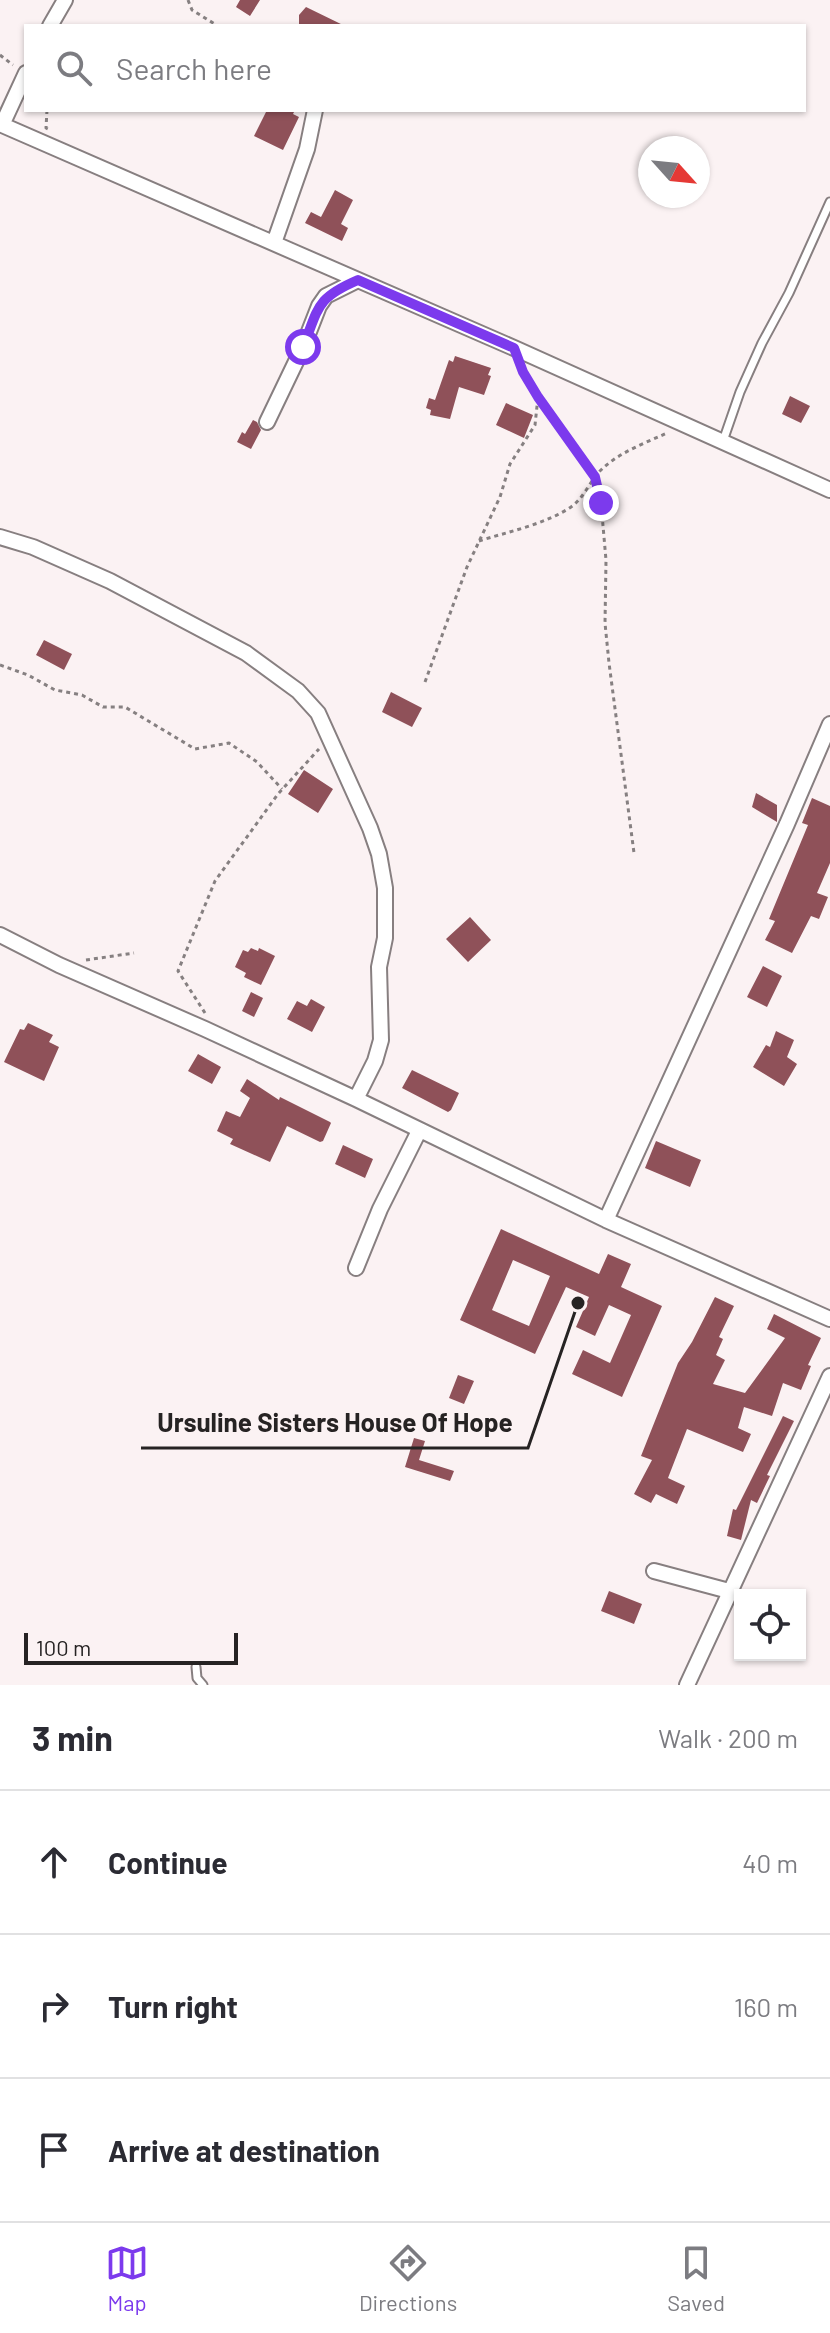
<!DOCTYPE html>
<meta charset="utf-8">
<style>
:root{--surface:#fff;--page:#f2f2f3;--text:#2b2b33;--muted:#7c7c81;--line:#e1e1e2;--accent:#7c3aed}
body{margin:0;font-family:Barlow,sans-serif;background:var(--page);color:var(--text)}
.controls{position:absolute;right:24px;bottom:24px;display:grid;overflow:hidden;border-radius:0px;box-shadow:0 2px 6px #0004}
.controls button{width:72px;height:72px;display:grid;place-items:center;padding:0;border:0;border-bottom:2px solid var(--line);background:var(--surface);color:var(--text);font:40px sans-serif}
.compass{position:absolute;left:638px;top:136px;width:72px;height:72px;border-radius:50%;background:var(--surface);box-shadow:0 2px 6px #0004;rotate:117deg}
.scale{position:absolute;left:24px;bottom:20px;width:214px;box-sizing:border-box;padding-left:8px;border:4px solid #262323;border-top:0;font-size:22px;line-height:28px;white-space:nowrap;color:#262323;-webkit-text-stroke:6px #fbf2f3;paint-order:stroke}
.stop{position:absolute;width:24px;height:24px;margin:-18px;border:6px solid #7c3aed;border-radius:50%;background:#fff}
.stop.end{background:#7c3aed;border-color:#fff;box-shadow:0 2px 8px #0008}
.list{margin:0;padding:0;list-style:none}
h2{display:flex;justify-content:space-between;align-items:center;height:104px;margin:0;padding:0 32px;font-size:34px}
h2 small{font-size:26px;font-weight:400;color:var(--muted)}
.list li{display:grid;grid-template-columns:52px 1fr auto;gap:24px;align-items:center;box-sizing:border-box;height:144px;padding:0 32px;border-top:2px solid var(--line)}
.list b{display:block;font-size:30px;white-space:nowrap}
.list em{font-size:26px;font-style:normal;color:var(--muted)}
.icon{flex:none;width:44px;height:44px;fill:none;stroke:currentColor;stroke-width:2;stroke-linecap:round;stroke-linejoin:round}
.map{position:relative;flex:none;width:830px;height:1685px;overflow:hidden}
.search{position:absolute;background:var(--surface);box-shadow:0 2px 6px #0004;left:24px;right:24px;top:24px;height:88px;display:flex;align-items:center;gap:20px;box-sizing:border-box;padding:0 28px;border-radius:0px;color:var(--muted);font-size:30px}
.sheet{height:536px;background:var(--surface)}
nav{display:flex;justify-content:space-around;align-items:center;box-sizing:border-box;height:112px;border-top:2px solid var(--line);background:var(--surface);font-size:22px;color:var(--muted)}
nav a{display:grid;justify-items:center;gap:4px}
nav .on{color:var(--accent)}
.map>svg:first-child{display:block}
</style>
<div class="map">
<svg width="830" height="1685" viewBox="0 0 830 1685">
<rect width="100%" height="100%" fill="#fbf2f3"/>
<path fill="#8f5159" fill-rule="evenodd" d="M240 0H260L250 16 236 7Z
M306 7 345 26H299V15Z
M267 110H295L293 114 299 117 283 150 254 136Z
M335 190 353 200 341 224 348 228 342 241 305 223 311 212 321 217Z
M455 356 491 368 488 375 491 376 484 395 459 387 450 419 430 415 431 410 426 408 429 398 435 400 449 360 453 362Z
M790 396 810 406 801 423 782 414Z
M506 403 533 415 524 438 496 425Z
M253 420 257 422 261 430 251 449 237 442 242 432 245 434Z
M44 640 72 654 64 670 36 655Z
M391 692 422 708 412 727 382 712Z
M304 770 333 789 318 813 288 794Z
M756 793 777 805V822L752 807Z
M812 798 830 806V863L817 893 828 897 819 919 811 916 792 953 765 940 775 921 769 919 808 825 802 823Z
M470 917 491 940 468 962 446 939Z
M251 948 258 951 259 948 275 956 261 985 244 977 246 973 235 967 243 950 248 952Z
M763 966 782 976 767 1007 747 997Z
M251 992 263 998 254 1017 242 1011Z
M311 999 325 1007 312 1032 287 1019 297 1001 307 1006Z
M28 1023 53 1035 49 1042 59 1047 44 1081 4 1062 20 1029 24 1030Z
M776 1031 794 1040 787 1057 797 1064 784 1086 753 1067 766 1045 770 1047Z
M198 1054 221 1067 212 1084 188 1071Z
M412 1070 459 1093 451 1110 448 1112 402 1088Z
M247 1079 279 1100 280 1097 330 1122 331 1123 323 1141 320 1142 287 1126 270 1162 230 1144 233 1139 217 1131 226 1111 240 1117 250 1098 240 1091Z
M656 1141 701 1160 690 1187 645 1168Z
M343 1145 373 1159 365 1178 335 1164Z
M501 1229 599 1274 608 1254 631 1264 621 1287 662 1306 622 1397 572 1374 583 1350 610 1363 631 1315 609 1305 595 1336 576 1327 589 1297 566 1287 535 1354 460 1320ZM513 1260 550 1276 529 1326 492 1310Z
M715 1297 734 1306 719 1337 723 1339 716 1355 725 1360 713 1384 745 1393 785 1338 767 1329 774 1314 821 1338 808 1365 811 1366 801 1390 783 1383 772 1416 744 1407 738 1428 751 1434 743 1452 687 1429 668 1478 685 1486 677 1504 656 1494 651 1503 634 1494 652 1460 641 1456 678 1363 692 1342Z
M458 1375 474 1381 464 1404 449 1398Z
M783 1416 794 1421 767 1475 770 1476 757 1503 751 1500 741 1540 727 1536 733 1509 736 1510Z
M414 1438 425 1441 419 1460 454 1471 450 1481 405 1467Z
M609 1591 642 1604 634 1624 601 1611Z"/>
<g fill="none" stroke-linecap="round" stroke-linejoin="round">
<g stroke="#877f80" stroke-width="11">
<path id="lane" d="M723 441 740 392 762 343 789 293 830 202
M196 1667 197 1678 203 1685"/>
</g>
<g stroke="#877f80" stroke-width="18">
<path id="street" d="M50 26 65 0
M0 124 514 348 830 490
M2 125 26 73
M274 243 307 149 315 110
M267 422 303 347 319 306 326 296 358 280
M0 537 33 547 110 581 246 653 298 691 318 713 370 828 379 854 385 888V938L379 967 381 1040 375 1061 356 1099
M0 935 59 965 205 1029 356 1099 606 1220 830 1319
M606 1220 787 824 830 724
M356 1268 380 1209 419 1131
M654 1571 729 1591
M687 1685 830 1376"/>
</g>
<path stroke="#868081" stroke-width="3" stroke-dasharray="4 4" stroke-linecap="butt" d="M188 0 192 10 218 26
M0 55 13 65
M47 110 46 128 48 129
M538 397 595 477 601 503 606 560 605 623 609 663 634 853
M479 541C507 532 546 524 571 507 585 497 590 480 602 469 620 452 645 443 667 433
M0 665 28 675 55 690 82 695 103 707H125L195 749 229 743 257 762 282 789
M425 682 467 567 500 497 510 464 535 425 538 397 521 367
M86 960 134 953
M205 1013 178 971 215 881 278 794 319 749"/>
<use href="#lane" stroke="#fff" stroke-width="7"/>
<use href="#street" stroke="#fff" stroke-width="14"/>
</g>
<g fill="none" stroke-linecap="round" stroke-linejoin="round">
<path stroke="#7c3aed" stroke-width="10" d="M303 347C319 307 316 298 358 280L514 348 523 372 538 397 595 477 601 503"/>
</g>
<path fill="none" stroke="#262323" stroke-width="3" d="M578 1303L528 1448H141"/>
<circle fill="#262323" stroke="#fbf2f3" stroke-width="3" cx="578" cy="1303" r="8"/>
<g font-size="26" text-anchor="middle" font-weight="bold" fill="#262323" stroke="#fbf2f3" stroke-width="8" stroke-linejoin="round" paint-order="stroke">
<text x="335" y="1432">Ursuline Sisters House Of Hope</text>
</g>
</svg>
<div class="controls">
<button><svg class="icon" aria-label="locate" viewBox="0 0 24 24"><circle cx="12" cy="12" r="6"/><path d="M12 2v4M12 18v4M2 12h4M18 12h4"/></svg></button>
</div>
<svg class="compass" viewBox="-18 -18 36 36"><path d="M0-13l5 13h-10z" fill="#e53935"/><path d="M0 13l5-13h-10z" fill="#7c7c81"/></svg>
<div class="scale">100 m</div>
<div class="stop" style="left:303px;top:347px"></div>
<div class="stop end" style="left:601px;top:503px"></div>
<div class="search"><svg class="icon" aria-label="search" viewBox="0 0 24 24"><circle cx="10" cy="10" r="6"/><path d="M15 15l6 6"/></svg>Search here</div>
</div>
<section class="sheet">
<h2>3 min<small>Walk · 200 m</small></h2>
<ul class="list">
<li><svg class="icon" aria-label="ahead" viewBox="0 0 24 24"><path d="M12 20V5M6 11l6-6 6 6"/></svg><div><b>Continue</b></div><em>40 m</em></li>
<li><svg class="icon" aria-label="right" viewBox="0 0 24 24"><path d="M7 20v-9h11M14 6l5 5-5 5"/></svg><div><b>Turn right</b></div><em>160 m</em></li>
<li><svg class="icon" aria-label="arrive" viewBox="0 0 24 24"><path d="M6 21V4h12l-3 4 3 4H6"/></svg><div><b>Arrive at destination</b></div></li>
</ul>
</section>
<nav>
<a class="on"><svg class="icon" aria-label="map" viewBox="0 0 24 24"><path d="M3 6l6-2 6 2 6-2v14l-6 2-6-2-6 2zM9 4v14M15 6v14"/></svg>Map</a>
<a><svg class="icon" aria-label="directions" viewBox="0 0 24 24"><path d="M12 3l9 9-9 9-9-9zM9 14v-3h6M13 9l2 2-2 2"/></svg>Directions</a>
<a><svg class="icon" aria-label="saved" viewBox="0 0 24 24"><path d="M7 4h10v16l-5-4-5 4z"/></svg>Saved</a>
</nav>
